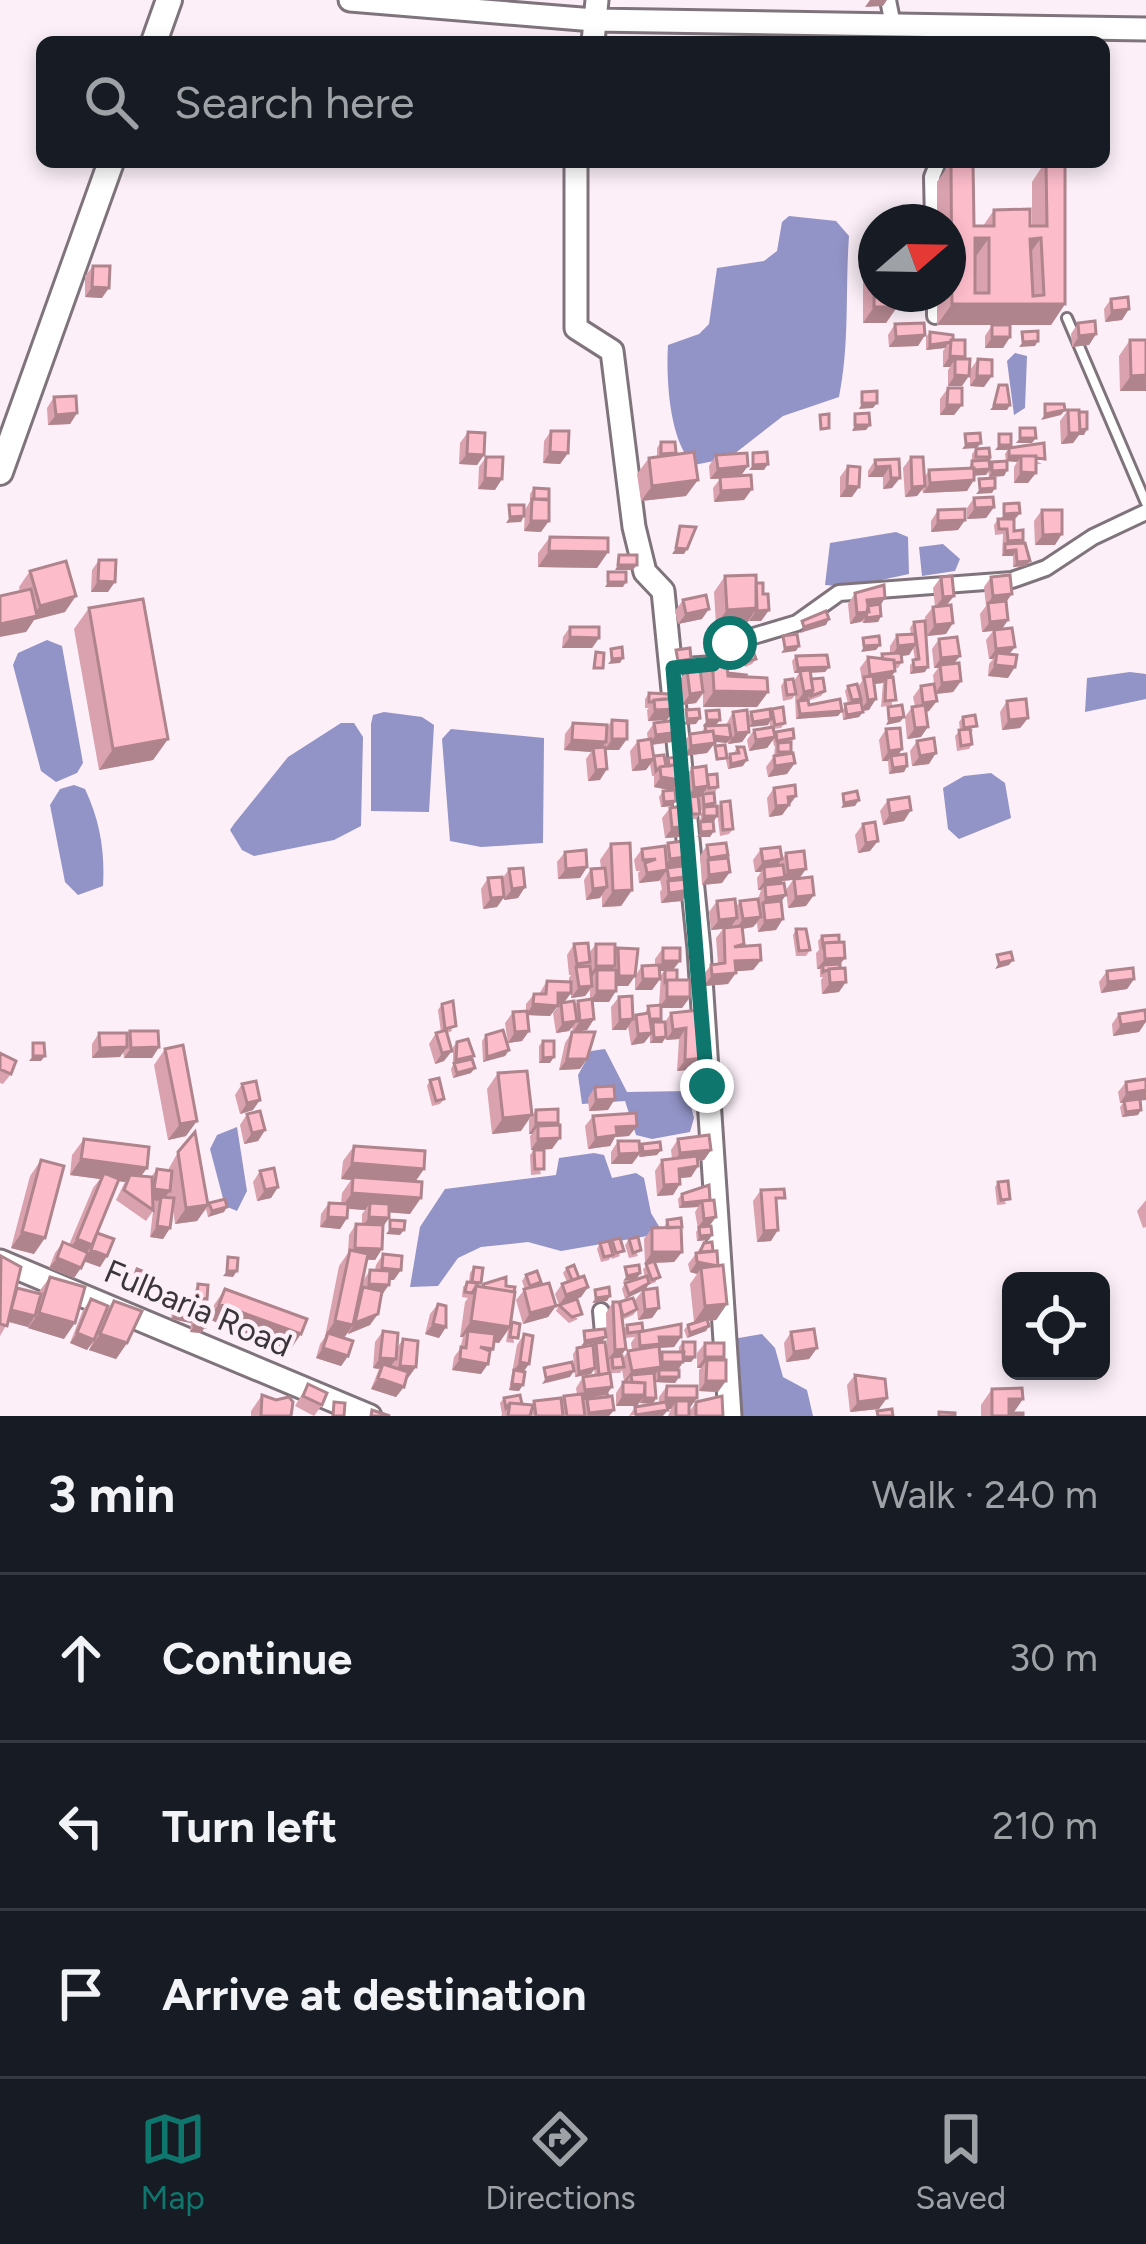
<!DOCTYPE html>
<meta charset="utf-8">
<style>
:root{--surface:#171b24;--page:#242831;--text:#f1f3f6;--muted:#9ea1a6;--line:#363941;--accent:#0f766e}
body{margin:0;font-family:Figtree,sans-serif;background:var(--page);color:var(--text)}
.controls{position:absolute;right:36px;bottom:36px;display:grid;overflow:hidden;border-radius:18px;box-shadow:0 6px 18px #0003}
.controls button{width:108px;height:108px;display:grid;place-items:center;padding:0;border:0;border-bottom:3px solid var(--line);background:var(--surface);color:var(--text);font:60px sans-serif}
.compass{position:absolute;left:858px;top:204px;width:108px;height:108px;border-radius:50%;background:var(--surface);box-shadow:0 6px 18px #0003;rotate:70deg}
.stop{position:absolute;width:36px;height:36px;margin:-27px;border:9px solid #0f766e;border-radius:50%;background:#fff}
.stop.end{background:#0f766e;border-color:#fff;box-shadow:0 3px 12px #0008}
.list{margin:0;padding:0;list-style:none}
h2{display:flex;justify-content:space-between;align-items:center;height:156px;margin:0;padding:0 48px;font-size:51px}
h2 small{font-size:39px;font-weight:400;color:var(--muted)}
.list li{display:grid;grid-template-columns:78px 1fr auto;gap:36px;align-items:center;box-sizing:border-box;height:168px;padding:0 48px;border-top:3px solid var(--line)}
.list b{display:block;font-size:45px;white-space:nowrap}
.list em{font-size:39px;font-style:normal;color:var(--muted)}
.icon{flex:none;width:66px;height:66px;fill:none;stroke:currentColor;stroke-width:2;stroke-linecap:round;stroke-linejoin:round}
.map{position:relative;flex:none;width:1146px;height:1416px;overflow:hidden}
.search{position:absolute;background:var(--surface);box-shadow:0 6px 18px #0003;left:36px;right:36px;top:36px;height:132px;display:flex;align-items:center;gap:30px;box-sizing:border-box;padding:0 42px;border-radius:18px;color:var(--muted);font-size:45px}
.sheet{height:660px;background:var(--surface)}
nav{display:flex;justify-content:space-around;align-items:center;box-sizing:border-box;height:168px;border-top:3px solid var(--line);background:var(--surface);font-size:33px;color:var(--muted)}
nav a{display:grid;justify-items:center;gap:6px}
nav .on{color:var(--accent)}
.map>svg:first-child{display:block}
</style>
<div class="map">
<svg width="1146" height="1416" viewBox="0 0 1146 1416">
<rect width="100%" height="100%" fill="#fceff8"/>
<path fill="#9293c6" d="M789 216 836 221 849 236C845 292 850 342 839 397L783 416 729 458 694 465C669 442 666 378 668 345L699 334 709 324 717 268 764 261 777 251 782 222Z
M1015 353 1027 356 1025 408 1014 415 1007 361Z
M896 532 908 537 909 574 849 587 825 585 830 543Z
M943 544 960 559 955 571 922 576 919 547Z
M47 640 62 646 83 763 77 773 56 782 41 771 13 665 18 653Z
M1130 672 1146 674V699L1085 712 1087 678Z
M384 712 422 717 434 725 429 812 371 811V724L373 715Z
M341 723H354L363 737 361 826 334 840 254 856 242 850 230 830 234 824 288 757Z
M451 729 544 738 543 843 481 847 450 841 442 739Z
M991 773 1005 783 1011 818 959 839 948 829 943 788 964 776Z
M74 785 85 789C100 821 105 851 103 886L78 895 65 882 50 805 60 789Z
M605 1049 627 1092 687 1091 694 1118 690 1132 652 1139 636 1135 625 1101 582 1104 578 1075 591 1051Z
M237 1127 247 1191 237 1211 225 1206 210 1149 217 1135Z
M594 1153 604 1155 612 1178 636 1173 644 1178 651 1213 660 1228 653 1235 561 1251 528 1242 481 1247 458 1258 438 1286 410 1287 420 1227 445 1189 556 1175 559 1158Z
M762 1334 775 1348 783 1377 807 1390 813 1416H741L733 1339Z"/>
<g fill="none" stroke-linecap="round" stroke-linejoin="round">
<g stroke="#80747c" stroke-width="14">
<path id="lane" d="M1067 318 1146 503"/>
</g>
<g stroke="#80747c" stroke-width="20">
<path id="street" d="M888 0 893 25
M933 222 932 177 938 162
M935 294V316
M672 667 713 664 730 643 797 623 839 593 1012 580 1046 568 1093 537 1146 512
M601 1311 604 1345"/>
</g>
<g stroke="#80747c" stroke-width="27">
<path id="secondary" d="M350 0 594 20 1146 29
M593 42 597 0
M576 162V328L612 351 634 527 645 572 663 591 699 949 730 1416
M0 1261 370 1416"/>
</g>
<g stroke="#80747c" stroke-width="30">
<path id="highway" d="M154 42 169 0
M0 472 111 162"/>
</g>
<use href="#lane" stroke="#fff" stroke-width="8"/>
<use href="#street" stroke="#fff" stroke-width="14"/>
<use href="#secondary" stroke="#fff" stroke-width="21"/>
<use href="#highway" stroke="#fff" stroke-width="24"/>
</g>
<path fill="#d9a2ae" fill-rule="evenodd" d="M951 162 974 226H983L994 210 1032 226V182L1045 162H1065V304L1051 325H937V294H948V222H937V182Z
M875 228 897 307 886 323H863V244Z
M93 266 102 298 85 297V276Z
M1111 299 1122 320 1105 322 1104 309Z
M1078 323 1096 334 1089 345 1072 347 1071 334Z
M895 324 925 335 918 346 889 347 888 335Z
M992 325 1010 337 1003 348H985V336Z
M930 332 953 340 963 359 962 386H948V370L950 367H943V351L945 348 926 350V337Z
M1130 340H1146V391H1120L1119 356Z
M978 359 984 387 970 386V370Z
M948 388 962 405 954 415H940V399Z
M54 397 77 413 70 424 48 425 47 408Z
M1068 410 1084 435H1079L1073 443 1061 444 1060 421Z
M551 431 568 453 560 464 543 463 544 441Z
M468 432 484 455 477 465 459 464 460 443Z
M661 442 676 453 686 496 641 501 637 474 649 458 657 457V448Z
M1009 448 1042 464H1036L1028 483H1014V467L1017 462 1007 461V470L1004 476 989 477 988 471 986 475H974L967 491 923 493 922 489 917 496 905 497 903 468 911 457 924 478 929 470 969 468 972 461V454L976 449 990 457 988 460 990 465 992 462 1006 461 1005 454Z
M716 455 741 476 752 489 744 500 714 502 713 488 720 479H710L709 466Z
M486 457 495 490 478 489 479 467Z
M899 459 892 488 883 489V477H868V471L875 460Z
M848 466 852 497H840V477Z
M534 488 541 532 524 531 525 510 530 501V494Z
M974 498 994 507 986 518 967 519V508Z
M938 510 965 520 958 530 931 532V521Z
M1042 510 1055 545H1035L1034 521Z
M998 519 1014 531 1030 561 1026 566 1013 567V556H1002L1003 534 995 535 994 525Z
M550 537 608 552 597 568 538 567V553Z
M99 560 108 592H91L92 570Z
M30 571 65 612 34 620 26 632 19 587Z
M725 576 756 583 763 594 769 610 761 621H749L746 624 716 625 714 592Z
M941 577 947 605 946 634 927 636 925 617 933 607 935 606 933 588Z
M991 577 1012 594 1006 602 1008 620 1002 629 1015 647 1009 654 1008 678 988 676 989 664 993 659H989L986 640 993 631 982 632 980 614 986 606 984 587Z
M855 593 885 598 880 605 881 616 878 622 863 623 862 621 850 624 848 604Z
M683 600 702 619 678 624 675 611Z
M89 608 168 739 153 760 99 770 74 629Z
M914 622 925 672 910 674V665L915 660 913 648 909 655 901 656 902 662 898 668H895V671L891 678 892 705 881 707 883 683 874 684 869 710 863 711 859 717 843 720 842 710 848 704 845 691 848 686 858 687 862 681 860 668 868 657 879 659 882 654H890V646L897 635 911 634 910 628Z
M570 627 599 638 592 648H562L563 637Z
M748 638 756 659 752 664 745 667 740 653 730 656 728 650 732 644Z
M939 639 955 663 961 681 953 692 936 694 929 711 926 712 921 737 907 739 905 717 912 707 915 706 913 697 921 686 934 684 933 675 938 668H934L932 649Z
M712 654 728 673 745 677 768 692 757 707H703V694L696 703 682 705 679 681 687 670H701Z
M796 656 829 667 825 672 810 673 811 679 825 691 821 696 808 701 809 705 838 716 796 719 795 695 792 699 783 701 781 686 785 680 794 681 799 673H794L792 661Z
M649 693 669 699 675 709 667 720 648 721 647 710 649 708H645V699Z
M1007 701 1028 718 1020 728 1002 730 1000 712Z
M772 709 785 723 781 728 773 729 774 735 776 732 794 738 791 743 787 774 768 777 766 767 774 756 775 746H774L773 740 767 748 749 751 747 740 754 730 770 727V722L768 725 749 727V732L742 742 728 744V742H715L707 753 684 756 682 744 690 734 702 732 705 726 726 725 733 712 748 717 751 712H770Z
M963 717 973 731H971L972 744 969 749 957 751 955 736 960 730 959 722Z
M612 720 619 750H605L600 780 588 781 586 759 591 752 564 750 565 734 573 723 606 729Z
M654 723 679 732 672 742 652 745 653 757 665 763 668 758 681 768 680 780 674 790 676 801 672 806 661 807 659 797 663 791 671 790 654 787V776H652L650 764 646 770 632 771 630 751 638 741 648 740 647 733Z
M886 729 902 749 898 755 907 766 904 772 889 774 888 761H882L879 740Z
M917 741 929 764 912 766 910 751Z
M737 747 743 766 728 769 726 760 730 754 734 753Z
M692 768 707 775 718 787 715 792 705 793V791L701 797H698L700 814 696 819 688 820 686 803 689 798H687L684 778Z
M774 788 796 796 782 815 769 817 767 798Z
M703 794 713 806 717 808 721 802 733 829 729 834 720 836 717 811V816L714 821 700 822 702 810H700L699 799Z
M888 800 904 821 883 825 880 811Z
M670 808 679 837 665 838 662 818Z
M863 824 870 851 858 853 855 835Z
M668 843 693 856 687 866 690 890 682 901 661 903 660 892 662 889 660 880 639 883 638 873 640 871H636L634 860 642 849 665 848Z
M611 844 632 890 621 906 602 907V895L600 898 586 900 584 880 591 869 601 868 600 860Z
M707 845 728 855 722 883 702 885 700 856Z
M761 849 782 859 786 853 800 878 806 906 788 908 786 890 793 880 782 881 781 902 776 930 758 932 757 923 753 927 742 929V947L761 960 753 970 735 971 728 984 704 986 703 975 711 965 718 964 716 938 723 929 711 930 709 912 717 901 736 907 740 901 758 899 761 890H758L757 878 761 872H755L753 860Z
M565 852 587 867 580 878 558 879 557 862Z
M509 869 525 887 518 898 504 900V897L497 907 483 909 481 889 488 878 502 879Z
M796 929 810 950 806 956H796L793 935Z
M822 936 839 942 845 958 840 964 839 992 822 994 821 980 823 977H820V969H817L816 953 819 950 818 941Z
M574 944 589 953 596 944 615 952 618 948 635 976 642 966 655 965V959L663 948 677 980 690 997 682 1008H661L659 1022H665L671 1013 700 1010 696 1069 677 1071 679 1039 666 1040 665 1038 662 1043H650V1035L644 1043 631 1045 628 1026 626 1030H612L611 1007 619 997 633 1018 636 1015 645 1013 648 1006 659 1005 661 975 664 971H659L660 979 652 990H635V976L628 986H616L609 1002H592L594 1019 587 1030 573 1032 572 1027 569 1031 556 1033 553 1013 560 1004H558L550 1016 527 1015 529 1031 522 1041 508 1043 505 1023 513 1012 526 1011V1004L534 994H539L547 981 569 982V978L571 975H569L567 955ZM590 990V1000L578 1001 575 1005 564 1002 571 992V998L585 996Z
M1107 971 1134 979 1127 989 1101 993 1099 982Z
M442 1004 452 1031 447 1033 444 1061 435 1064 429 1044 436 1033 441 1032 438 1010Z
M1145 1010 1146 1022 1139 1032 1113 1036 1112 1024 1119 1014Z
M130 1031 159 1047 152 1058H124L123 1052 120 1057 92 1058V1044L99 1033 127 1037Z
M572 1032 580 1069 559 1070 565 1043Z
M486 1035 509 1050 505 1056 483 1062 482 1041Z
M543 1041 550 1063H539V1046Z
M457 1042 472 1059 471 1073 453 1078 451 1069 453 1065V1047Z
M165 1049 186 1136 168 1140 154 1065Z
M0 1053 11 1074 3 1084 0 1083Z
M498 1073 521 1131 492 1134 487 1089Z
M430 1080 444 1099 440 1104 432 1106 427 1086Z
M1126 1082 1146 1100H1140L1138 1115 1122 1117 1120 1107 1123 1103H1120L1118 1092Z
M242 1084 253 1110 240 1114 235 1095Z
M595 1087 608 1110 589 1111 588 1098Z
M536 1110 556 1125 552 1149 531 1150 530 1136 532 1134H529V1120Z
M247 1114 265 1130 258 1141 244 1144 240 1125Z
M593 1116 629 1136 615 1137 610 1146 588 1149 585 1126Z
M84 1139 147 1168 141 1176 151 1177 157 1169 168 1170 178 1152 208 1205 224 1212 208 1217 206 1209 197 1221 175 1224 173 1207 170 1228 163 1239 150 1237 153 1211 146 1221 116 1200 125 1182 118 1181 96 1234 107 1256 100 1267 84 1261 74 1278 49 1268 55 1253 63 1242 69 1245 93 1188 100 1179 70 1175 72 1155Z
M678 1139 711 1150 704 1160 698 1161V1166L691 1177 680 1178 673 1195 657 1196 655 1171 662 1160 672 1159 671 1150Z
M618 1141 640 1147 642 1144 657 1155 639 1157V1155L632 1164H611V1152Z
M354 1146 424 1169 415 1181 410 1214 389 1212V1218L383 1227 382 1249 375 1260 367 1259 360 1292 363 1281 370 1270H375L376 1265 383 1254 394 1280H389L370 1325 348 1334V1331L343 1338 348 1356 341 1366 316 1358 320 1344 325 1337 339 1266 348 1253 349 1235 356 1224H362V1214L365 1210 348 1209 347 1218 340 1229 320 1227 321 1214 329 1203 341 1204 342 1193 351 1180 341 1179 343 1161Z
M534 1150 541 1174 531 1175 530 1155Z
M41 1160 34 1254 11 1248 30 1176Z
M260 1171 278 1187 271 1198 257 1201 253 1182Z
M998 1182 1006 1204 997 1205 995 1187Z
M709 1185V1240L697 1241 696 1232 698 1229 695 1212 698 1207 679 1208 678 1199 682 1194Z
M761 1190 777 1208 771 1241 757 1242 753 1201Z
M1146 1200V1227L1143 1228 1137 1211Z
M667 1220 681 1229 682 1252 674 1262 655 1263 656 1282 648 1285 646 1289 659 1308 652 1318 638 1320 637 1310 633 1315 622 1320 623 1330 627 1325 642 1331 681 1337 674 1347 659 1348 660 1355 662 1352H679V1347L683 1342 695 1357 691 1362H683L678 1370 679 1377 675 1383 655 1382V1375L654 1377 656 1398 653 1404 640 1403V1401L637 1406H616V1393L623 1382H627V1381H624L622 1370 620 1373H610L607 1394 614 1410 609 1416H501L502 1414 500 1403 504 1398 532 1405 534 1401 561 1400 564 1396 577 1395 576 1388 583 1377 595 1375 594 1369 591 1374 575 1377 573 1354 577 1348 593 1347 596 1343 607 1358 606 1313 613 1302 636 1308 635 1300 643 1290 625 1299 622 1289 625 1283 645 1277 643 1269 650 1263H645L644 1239 652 1228H664ZM635 1337 631 1343 632 1350 628 1351 623 1358 621 1356 625 1338Z
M629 1239 638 1256 629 1258 625 1245Z
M612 1240 620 1256 612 1259 611 1257 609 1260 601 1262 597 1249 600 1243 610 1244Z
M704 1243 713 1251 727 1304 716 1320 707 1321 706 1331 687 1338 684 1330 688 1325 699 1322H694L690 1284 697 1274 690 1272 688 1264Z
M1 1256 16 1289 38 1293 50 1277 64 1339 28 1328 29 1324 28 1327 8 1322 0 1336Z
M474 1267 479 1287H482L484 1284 506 1286 514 1343 506 1342 508 1330 499 1343 494 1342 481 1374 452 1370 454 1357 460 1349 463 1337H460L465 1302 468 1298 462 1297 463 1287 467 1282H469L470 1273Z
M567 1268 588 1287 581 1297 559 1305 555 1294 562 1284 567 1282 563 1273Z
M526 1275 541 1282 539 1285 556 1306 548 1317 523 1324 516 1300 525 1289 522 1281Z
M198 1284 207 1299 203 1304 205 1327 201 1333 190 1332 191 1323 171 1319 173 1299 177 1293 194 1300 195 1290Z
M225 1289 290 1350 208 1319 214 1305Z
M91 1299 105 1313 114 1301 127 1343 116 1359 89 1350 92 1343 87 1350 70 1343 83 1310Z
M438 1304 446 1327 439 1338 425 1334 430 1314Z
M559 1305 578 1319 569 1323 556 1311Z
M383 1331 397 1348 403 1339 408 1378 396 1397 371 1389 379 1369 373 1368 375 1342Z
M791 1332 817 1348 809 1359 786 1362 784 1343Z
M524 1334 519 1391 509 1390 517 1345Z
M705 1343 718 1392 699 1391V1370L701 1368H697V1353Z
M855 1375 879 1409 850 1412 847 1385Z
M308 1384 322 1405 314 1416 295 1406Z
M667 1386 689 1409V1412L696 1402 723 1416H668L671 1409H667L629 1416 635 1407 659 1403V1397Z
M992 1389 1012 1413 1023 1416H981V1405Z
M262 1395 276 1400 291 1416H251V1411Z"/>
<path fill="#b0848d" d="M870 0H887L883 6 865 7Z
M975 238H989L974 259Z
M1041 238 1026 259 1030 239Z
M92 287 109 288 102 298 85 297Z
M952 304H1065L1051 325H937Z
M874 307H897L886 323H863Z
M1129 309 1122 320 1105 322 1112 311Z
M1096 334 1089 345 1072 347 1079 336Z
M925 335 918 346 889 347 896 337Z
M992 337H1010L1003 348H985Z
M1038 341 1035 346 1019 347 1023 342Z
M949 342 945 348 926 350 930 345Z
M950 356 965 357 957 367 955 359 950 367H943Z
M955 375 969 376 962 386H948Z
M1146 375V391H1120L1131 376Z
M977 376H992L984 387 970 386Z
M862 403H877L873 408 859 409Z
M947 405H962L954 415H940Z
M994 405H1010L1007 410H990Z
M1065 410 1061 415 1041 420 1045 414Z
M77 413 70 424 48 425 56 415Z
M855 425H870L866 430 852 431Z
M1087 429 1084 435H1079L1073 443 1061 444 1069 433Z
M1020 438H1036L1032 443H1016Z
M981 443 977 448 962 449 966 444Z
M999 445H1011L1007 450H995Z
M550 452 568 453 560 464 543 463Z
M467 454 484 455 477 465 459 464Z
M1009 456 1021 457 1017 462 1006 461Z
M768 464 764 470H749L753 465Z
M748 466 740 477 710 479 718 469Z
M890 466 883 477H868L876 467Z
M990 469 986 475 969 476 973 470Z
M1007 470 1004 476 989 477 992 471Z
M1021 472 1036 473 1028 483H1014Z
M485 478 502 479 495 490 478 489Z
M891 478H900L892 488 883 489Z
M698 480 686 496 641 501 652 486Z
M974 480 967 491 923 493 930 483Z
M847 486 859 487 852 497H840Z
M925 486 917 496 905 497 912 487Z
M995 488 992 493 976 494 980 489Z
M752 489 744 500 714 502 721 491Z
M994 507 986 518 967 519 975 508Z
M1020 513 1016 518 1001 519 1004 514Z
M524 516 521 522 506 523 510 517Z
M965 520 958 530 931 532 938 521Z
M531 521H549L541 532 524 531Z
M1062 534 1055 545H1035L1043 535Z
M676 548 687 549 684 554H672Z
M1016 550 1013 556H1002L1005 551Z
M549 551 608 552 597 568 538 567Z
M1030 561 1026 566 1013 567 1017 562Z
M618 565H637L633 570H615Z
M98 581 115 582 108 592H91Z
M608 582H626L623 587H605Z
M1012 594 1004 604 988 603 993 596Z
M76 596 65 612 34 620 26 632 0 637V624L32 617 40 606Z
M954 596 946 606 935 608 943 597Z
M885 598 878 609 865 610 867 600Z
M757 608 746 624 716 625 727 610Z
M709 609 702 619 678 624 686 614Z
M769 610 761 621H749L756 611Z
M869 612 861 622 850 624 857 613Z
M881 616 878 622 863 623 866 618Z
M829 619 826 625 800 633 804 627Z
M1008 620 1001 630 982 632 990 622Z
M953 623 946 634 927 636 935 625Z
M570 637 599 638 592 648H562Z
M916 644 909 655 891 657 898 646Z
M880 645 876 650 861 652 864 646Z
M799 646 796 651 781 653 785 648Z
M1015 647 1007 657 997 653 993 659H989L996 649Z
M960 656 952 666 940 665 938 668H934L941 658Z
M623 658 620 663 608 664 612 659Z
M691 659 688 665 674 666 678 661Z
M995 665 1015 667 1008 678 988 676Z
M829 667 825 672 794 673 798 668Z
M928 667 925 672 910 674 914 668Z
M895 671 888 682 886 678 883 683 866 685 870 675Z
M961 681 953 692 935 694 942 683Z
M813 690 806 701 796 703 804 692Z
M714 691 768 692 757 707H703Z
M703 692 696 703 682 705 690 694Z
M876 699 869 710 860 711 868 700Z
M937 701 929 711 916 714 923 703Z
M675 709 667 720 648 721 655 710Z
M842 711 838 716 796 719 800 714Z
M863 712 859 717 843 720 847 715Z
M904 717 900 722 886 725 889 719Z
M700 718 696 724 683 725 687 719Z
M1028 718 1020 728 1002 730 1009 720Z
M771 719 768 725 749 727 753 722Z
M707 720H720L716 725 703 726Z
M928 727 921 737 907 739 915 728Z
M679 732 672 742 648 745 656 735Z
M749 732 742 742 728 744 736 733Z
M706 736 731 738 727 743 702 741Z
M775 737 767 748 749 751 756 740Z
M168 739 153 760 99 770 113 749Z
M612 739H627L619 750H605Z
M572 740 606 742 598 752 593 748 591 752 564 750Z
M715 743 707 753 684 756 691 746Z
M902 749 895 760 891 756 888 761H882L889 751Z
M936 753 929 764 912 766 920 756Z
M654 759 646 770 632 771 640 761Z
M747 760 743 766 728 769 731 764Z
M795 763 787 774 768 777 775 766Z
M907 766 904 772 889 774 893 768Z
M607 769 600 780 588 781 596 770Z
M661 777 680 780 673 791 654 787Z
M708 786 701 797 687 798 694 788Z
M796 796 782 815 769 817 776 806 788 797Z
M859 800 855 806 841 808 844 803Z
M676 801 672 806 661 807 664 802Z
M911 810 904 821 883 825 890 814Z
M704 816H717L714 821 700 822Z
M686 826 679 837 665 838 672 828Z
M714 831 710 837H697L701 832Z
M878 841 870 851 858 853 866 843Z
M693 856 686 867 663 869 670 859Z
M782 859 774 870 764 867 761 872H755L763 862Z
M587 867 580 878 558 879 566 869Z
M806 869 799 879 782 881 777 888 765 885 761 890H758L765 880 784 877 788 871Z
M667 870 659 881 639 883 647 873Z
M730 872 722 883 702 885 709 875Z
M525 887 518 898 504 900 512 889Z
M607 887 600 898 586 900 593 889Z
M632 890 621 906 602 907 613 891Z
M690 890 682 901 661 903 669 893Z
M786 895 778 906 763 903 759 908 766 898Z
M814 895 806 906 788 908 796 897Z
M504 897 497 907 483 909 491 898Z
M761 917 753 927 735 930 743 919Z
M737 918 730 928 711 930 719 920Z
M783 919 776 930 758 932 765 921Z
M845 958 837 968 823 965 820 969H817L825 959Z
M761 960 753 970 727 972 735 961Z
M1013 960 1009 965 995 969 999 963Z
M663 961H680L672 971H655Z
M596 966H615L607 977 597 970 592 977H588Z
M736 973 728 984 704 986 712 975Z
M619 976H635L628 986H611Z
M643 979H660L652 990H635Z
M1134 979 1127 989 1101 993 1108 982Z
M846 982 839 992 822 994 830 983Z
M592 986 585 996 571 998 579 987Z
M597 991H616L609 1002H590Z
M558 993H571L563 1004 550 1003Z
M667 997H690L682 1008H659Z
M533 1004 558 1006 550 1016 526 1015Z
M594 1019 587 1030 573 1032 580 1021Z
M633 1019 626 1030H612L620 1020Z
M577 1021 569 1031 556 1033 563 1023Z
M1146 1021 1139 1032 1113 1036 1121 1025Z
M686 1028 679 1039 666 1040 673 1030Z
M529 1031 522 1041 508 1043 515 1032Z
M652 1033 644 1043 631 1045 638 1034Z
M666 1037 662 1043H650L654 1038Z
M127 1047 120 1057 92 1058 100 1048Z
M159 1047 152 1058H124L131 1048Z
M509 1050 505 1056 483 1062 487 1057Z
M452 1051 444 1061 435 1064 442 1053Z
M33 1056H45L41 1061H29Z
M554 1057 550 1063H539L543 1058Z
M703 1058 696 1069 677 1071 685 1060Z
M567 1059H587L580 1069 559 1070Z
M475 1068 471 1073 453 1078 457 1073Z
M1146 1090V1100L1120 1103 1127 1093Z
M615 1099 608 1110 589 1111 596 1100Z
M260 1100 253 1110 240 1114 247 1103Z
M1141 1110 1138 1115 1122 1117 1126 1112Z
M532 1115 521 1131 492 1134 503 1118Z
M197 1121 186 1136 168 1140 180 1124Z
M536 1123H558L551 1133 538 1126 532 1134H529Z
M637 1126 629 1136 615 1137 610 1146 588 1149 596 1138 616 1127Z
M265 1130 258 1141 244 1144 252 1133Z
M560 1138 552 1149 531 1150 538 1139Z
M661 1150 657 1155 639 1157 643 1152Z
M711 1150 704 1160 672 1164 680 1153Z
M640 1153 632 1164H611L619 1154Z
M81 1159 147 1168 136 1183 130 1175 125 1182 102 1179 104 1173 100 1179 70 1175Z
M352 1163 424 1169 413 1185 353 1177 351 1180 341 1179Z
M698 1166 691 1177 671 1179 679 1169Z
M680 1184 673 1195 657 1196 664 1185Z
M278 1187 271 1198 257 1201 265 1190Z
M154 1189 170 1191 162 1201 161 1197 158 1201 147 1199Z
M352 1193 421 1198 410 1214 370 1211V1203L365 1210 341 1208Z
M702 1202 698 1207 679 1208 683 1203Z
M208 1205 197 1221 175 1224 186 1208Z
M227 1207 224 1212 208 1217 212 1211Z
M328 1217 347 1218 340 1229 320 1227Z
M369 1217 389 1218 381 1229 362 1228Z
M716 1217 708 1228 697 1229 704 1219Z
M157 1226 170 1228 163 1239 150 1237Z
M390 1229 404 1230 400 1235 386 1234Z
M778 1230 771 1241 757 1242 764 1231Z
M22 1232 45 1238 34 1254 11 1248Z
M712 1235 709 1240 697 1241 700 1236Z
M77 1239 92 1245 81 1261 65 1254Z
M355 1248 382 1249 375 1260 348 1259Z
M91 1250 107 1256 100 1267 83 1261Z
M652 1252H682L674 1262 645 1263Z
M57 1258 81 1268 74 1278 49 1268Z
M697 1262 718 1266 701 1268 697 1274 690 1272Z
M382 1268 401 1270 394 1280 375 1279Z
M227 1271H237L233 1277 223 1276Z
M640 1273 637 1279 623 1281 627 1276Z
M133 1280 146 1285 142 1291 129 1285Z
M649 1283 646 1289 625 1299 629 1294Z
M369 1284 389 1285 381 1296 362 1294Z
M588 1287 581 1297 559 1305 566 1295Z
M610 1296 607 1301 592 1303 596 1298Z
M219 1304 301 1334 290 1350 208 1319Z
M727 1304 716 1320 694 1322 705 1306Z
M556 1306 548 1317 523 1324 530 1313Z
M659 1308 652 1318 638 1320 645 1310Z
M10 1310 35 1316 28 1327 3 1320Z
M39 1313 75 1323 64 1339 28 1328Z
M175 1314 195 1317 191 1323 171 1319Z
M378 1314 370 1325 348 1334 355 1323Z
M335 1321 353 1325 342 1341 328 1333 324 1337Z
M471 1321 510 1327 499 1343 467 1338 468 1331 463 1337H460Z
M433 1324 446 1327 439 1338 425 1334Z
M194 1326 205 1327 201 1333 190 1332Z
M709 1326 706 1331 687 1338 690 1333Z
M77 1333 94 1340 87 1350 70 1343Z
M100 1334 127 1343 116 1359 89 1350Z
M606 1337 602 1342 581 1346 585 1341Z
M659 1337H681L674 1347 657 1348 632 1357 640 1346Z
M323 1348 348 1356 341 1366 316 1358Z
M817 1348 809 1359 786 1362 794 1352Z
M626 1349 618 1360 612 1357 607 1361 615 1350Z
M683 1357H695L691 1362H683L676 1373 657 1372 654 1377 631 1375 627 1381H624L632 1371Z
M705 1357H724L716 1368 707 1360 701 1368H697Z
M380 1358 396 1359 388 1370 383 1364 379 1369 373 1368Z
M460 1359 488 1364 481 1374 452 1370Z
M520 1362 529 1364 522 1374 512 1373Z
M400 1366 416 1367 408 1378 393 1376Z
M595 1368 591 1374 575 1377 579 1372Z
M574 1371 570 1377 542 1384 546 1378Z
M659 1377H679L675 1383 655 1382Z
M378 1378 404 1387 396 1397 371 1389Z
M706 1381H726L718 1392 699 1391Z
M512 1384 523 1385 519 1391 509 1390Z
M612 1387 605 1397 588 1396 585 1400 578 1401 585 1390Z
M623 1395H645L637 1406H616Z
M644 1398H656L653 1404 640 1403Z
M666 1398H697L689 1409 676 1401 671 1409H659Z
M887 1398 879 1409 850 1412 858 1402Z
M1009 1399H1023L1012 1415H998Z
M614 1410 609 1416H587L589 1413Z
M668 1410 663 1416H636V1415Z"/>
<path fill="#fcbcca" stroke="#b0848d" stroke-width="3" fill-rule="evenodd" d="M951 162H973L974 226H994V210L1030 209V226H1047L1046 162H1065V304H952ZM975 238H989V293H975ZM1041 238 1044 295 1033 296 1030 239Z
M875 228 876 294H897V307H874Z
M93 266H110L109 288 92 287Z
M1128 297 1129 309 1112 311 1111 299Z
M1095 321 1096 334 1079 336 1078 323Z
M924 323 925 335 896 337 895 324Z
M992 325H1010V337H992Z
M1038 331V341L1023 342 1022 332Z
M930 332 953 335V340H951V342L930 345Z
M951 340H965V357L950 356Z
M1130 340H1146V375L1131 376Z
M955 359H970L969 376 955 375Z
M978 359 992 360V376H977Z
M999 385H1007L1010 405H994Z
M948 388H962V405H947Z
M877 391V403H862V392Z
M76 396 77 413 56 415 54 397Z
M1045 404H1064L1065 410 1045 414Z
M1068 410H1079L1080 433H1069Z
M1079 412H1087V429L1080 430Z
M869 413 870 425H855V414Z
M829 414V428L821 429 820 415Z
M1020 428H1035L1036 438H1020Z
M551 431H569L568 453 550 452Z
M468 432 485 433 484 455 467 454Z
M980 433 981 443 966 444 965 434Z
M999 434H1011V445H999Z
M661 442H675L676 453 661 454Z
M1044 443 1045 459 1036 458V456H1009V448Z
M989 448 990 457H976V449Z
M694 452 698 480 652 486 649 458Z
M767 452 768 464 753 465V453Z
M747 453 748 466 718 469 716 455Z
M1021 456H1036V473L1021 472Z
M486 457H503L502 479 485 478Z
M911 457H923L925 486 912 487Z
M899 459 900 478H891L890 466 876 467 875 460Z
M989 460 990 469 974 470 972 468V461Z
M1007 461V470L992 471V462Z
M848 466 860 467 859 487 847 486Z
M974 468V480L930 483 929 470Z
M751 475 752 489 721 491 720 477Z
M995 478V488L980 489 979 479Z
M534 488 549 489V499H534Z
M993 497 994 507 975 508 974 498Z
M532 499 549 500V521H531Z
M1019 503 1020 513 1004 514V504Z
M509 505H524V516L510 517Z
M965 509V520L938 521V510Z
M1042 510H1062V534L1043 535Z
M998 519H1014V531L1023 530V540L1008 541 1007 529H999Z
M680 526 696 527 687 549 676 548Z
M550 537 608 538V552L549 551Z
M1025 543 1030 561 1017 562 1016 550 1005 551V544Z
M619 555H637V565H618Z
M99 560H116L115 582 98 581Z
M66 561 76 596 40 606 30 571Z
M608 572H626V582H608Z
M756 575 757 608 727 610 725 576Z
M1010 575 1012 594 993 596 991 577Z
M952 576 954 596 943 597 941 577Z
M756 583H763V594H768L769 610 756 611Z
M884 585 885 598 867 600 869 612 857 613 855 593Z
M31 589 37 616 0 624V596Z
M706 595 709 609 686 614 683 600Z
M143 599 168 739 113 749 89 608Z
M1006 601 1008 620 990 622 988 603Z
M880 604 881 616 866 618 868 606Z
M951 605 953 623 935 625 933 607Z
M826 611 829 619 804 627 802 621Z
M925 621 928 667 914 668 913 660 919 659 914 622Z
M570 627H599V638L570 637Z
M1012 628 1015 647 996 649 994 630Z
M797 634 799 646 785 648 783 636Z
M915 634 916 644 898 646 897 635Z
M879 636 880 645 864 646 863 638Z
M957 637 960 656 941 658 939 639Z
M748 638 756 659 749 661 744 647 734 651 732 644Z
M622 647 623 658 612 659 611 649Z
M690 648 691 659 678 661 676 650Z
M596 652 604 653 603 668H594Z
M726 653 728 676 767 678 768 692 714 691 712 654Z
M901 653 902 662 894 663V660L883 659 882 654Z
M997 653 1017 655 1015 667 995 665Z
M827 655 829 667 798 668 796 656Z
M868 657 894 660 895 671 870 675Z
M959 663 961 681 942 683 940 665Z
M700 669 703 692 690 694 687 670Z
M810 670 813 690 804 692 800 671Z
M728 673 746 675 745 677 728 676Z
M873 676 876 699 868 700 864 677Z
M893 677 896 700 885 701 886 678Z
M823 678 825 691 811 696 813 690 811 679Z
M793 679 796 694 787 695 785 680Z
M857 684 861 699 852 700 848 686Z
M934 684 937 701 923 703 921 686Z
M649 693 669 694V699L654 700 652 702H649Z
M674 698 675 709 655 710 654 700Z
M840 699 842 711 800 714 798 701 808 700 809 705Z
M1026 699 1028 718 1009 720 1007 701Z
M861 702 863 712 847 715 845 704Z
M902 705 904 717 889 719 888 707Z
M925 705 928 727 915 728 912 707Z
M783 707 785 723 775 725 772 709Z
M699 709 700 718 687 719 686 710Z
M770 709 771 719 753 722 751 712Z
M719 710 720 720H707L706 711Z
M747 710 749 732 736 733 733 712Z
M975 715 977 726 964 728 963 717Z
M612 720 627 721V739H612Z
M678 720 679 732 656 735 654 723Z
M573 723 607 725 606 742 572 740Z
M729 725 731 738 714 736 713 731 706 732 705 726Z
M773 727 775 737 756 740 754 730Z
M900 728 902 749 889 751 886 729Z
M793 729 794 738 777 741 776 732Z
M970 729 972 744 961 746 959 730Z
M713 731 715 743 691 746 690 734Z
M934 738 936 753 920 756 917 741Z
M651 739 654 759 640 761 638 741Z
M791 742V752H778V743Z
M725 745 727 758 717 759 715 746Z
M605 747 607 769 596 770 593 748Z
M737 747H744L747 760 731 764 730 754 739 753Z
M793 753 795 763 775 766 774 756Z
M906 754 907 766 893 768 891 756Z
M664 755 666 766 660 767 656 771 654 756Z
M679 757 681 768H679V764L669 766 668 758Z
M679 764 680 780 661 777 660 767Z
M706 766 708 786 694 788 692 768Z
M717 774 718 787 709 788 707 775Z
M795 785 796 796 788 797 789 805 776 806 774 788Z
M675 790 676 801 664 802 663 791Z
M857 791 859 800 844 803 843 794Z
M714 793 715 803 704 805 703 794Z
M698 796 700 814H692L690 797Z
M909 797 911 810 890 814 888 800Z
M730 801 733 829 723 830 721 802Z
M683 806 686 826 672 828 670 808Z
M717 806V816H704V807Z
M713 821 714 831 701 832 700 822Z
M875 822 878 841 866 843 863 824Z
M691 840 693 856 670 859 668 843Z
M630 843 632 890 613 891 611 844Z
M726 843 728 855 709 858 707 845Z
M665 846 667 870 647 873 645 863 656 859 643 860 642 849Z
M780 847 782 859 763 862 761 849Z
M586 850 587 867 566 869 565 852Z
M804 851 806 869 788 871 786 853Z
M728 858 730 872 709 875 708 860Z
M690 865 691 876 669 879 667 868Z
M783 865 785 877 765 880 764 867Z
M523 868 525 887 512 889 509 869Z
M605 868 607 887 593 889 591 869Z
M502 877 504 897 491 898 488 878Z
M812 877 814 895 796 897 794 879Z
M688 879 690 890 669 893 668 881Z
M784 883 786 895 766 898 765 885Z
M735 899 737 918 719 920 717 901Z
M758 899 761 917 743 919 740 901Z
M781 901 783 919 765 921 763 903Z
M742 926 744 944 734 947 760 945 761 960 735 961 736 973 712 975 711 965 725 963 724 928Z
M796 929H806L810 950 799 951Z
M839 935V942L824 943 823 945 822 936Z
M844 942 845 958 825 959 824 943Z
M588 943 590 962 577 964 574 944Z
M596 944H615V966H596Z
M618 948 638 949 635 976H619Z
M663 948H680V961H663Z
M1011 952 1013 960 999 963 997 955Z
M840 964V968L829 969 823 972V965Z
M659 965 660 979H643L642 966Z
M590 966 592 986 579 987 576 967Z
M845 968 846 982 830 983 829 969Z
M1133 968 1134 979 1108 982 1107 971Z
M597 970H616V991H597Z
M665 970H677V980H667L665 982Z
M667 980H690V997H667Z
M547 981 571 982V993H558V1006L533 1004 534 994H546Z
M632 996 633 1019 620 1020 619 997Z
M592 999 594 1019 580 1021 578 1001Z
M453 1001 456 1026 445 1029 442 1004Z
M574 1001 577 1021 563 1023 561 1003Z
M661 1005V1019H650L648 1006Z
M700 1010 703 1058 685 1060 686 1028 673 1030 671 1013Z
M1145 1010 1146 1021 1121 1025 1119 1014Z
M527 1011 529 1031 515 1032 513 1012Z
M649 1013 652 1033 638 1034 636 1015Z
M653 1022H665L666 1037 654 1038Z
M446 1030 452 1051 442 1053 436 1033Z
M503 1030 509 1050 487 1057 486 1035Z
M130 1031H158L159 1047 131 1048Z
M572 1032H595L587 1059H567Z
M99 1033H127V1047L100 1048Z
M468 1039 474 1056 456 1060 457 1042Z
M543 1041H554V1057L543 1058Z
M33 1043H44L45 1056H33Z
M183 1045 197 1121 180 1124 165 1049Z
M0 1053 16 1061 11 1074 0 1069Z
M472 1059 475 1068 457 1073 454 1063Z
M527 1071 532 1115 503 1118 498 1073Z
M439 1078 444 1099 436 1101 430 1080Z
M1146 1079V1090L1127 1093 1126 1082Z
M256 1081 260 1100 247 1103 242 1084Z
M614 1086 615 1099 596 1100 595 1087Z
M1140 1099 1141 1110 1126 1112 1124 1101Z
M558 1109V1123H536V1110Z
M260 1111 265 1130 252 1133 247 1114Z
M636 1113 637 1126 616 1127 617 1135 596 1138 593 1116Z
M560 1125V1138L538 1139V1126Z
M195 1132 208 1205 186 1208 178 1152Z
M709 1135 711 1150 680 1153 678 1139Z
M84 1139 149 1147 147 1168 81 1159Z
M618 1141H639L640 1153 619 1154Z
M660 1142 661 1150 643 1152 642 1144Z
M354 1146 425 1151 424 1169 352 1163Z
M534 1150H544V1169H535Z
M697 1156 698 1166 679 1169 680 1184 664 1185 662 1160Z
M41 1160 64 1166 45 1238 22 1232Z
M274 1168 278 1187 265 1190 260 1171Z
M157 1169 172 1171 170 1191 154 1189Z
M104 1173 119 1179 92 1245 77 1239Z
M130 1175 152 1177 153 1210 124 1190Z
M353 1177 422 1182 421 1198 352 1193Z
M1008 1181 1010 1199 1001 1200 998 1182Z
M709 1185 710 1200 683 1203 682 1194Z
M784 1189 785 1198H776L778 1230 764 1231 761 1190Z
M161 1197 174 1198 170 1228 157 1226Z
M225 1199 227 1207 212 1211 209 1203Z
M714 1200 716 1217 704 1219 702 1201Z
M329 1203 348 1204 347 1218 328 1217Z
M370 1203 389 1204V1218L369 1217Z
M681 1218 682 1227 668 1228 667 1220Z
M390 1220 405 1221 404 1230 390 1229Z
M356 1224 383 1225 382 1249 355 1248Z
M711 1226 712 1235 700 1236 699 1227Z
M681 1227 682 1252H652V1228Z
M97 1233 114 1239 107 1256 91 1250Z
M638 1237 641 1250 633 1253 629 1239Z
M620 1238 624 1251 616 1253 612 1240Z
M609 1241 613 1255 604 1257 600 1243Z
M63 1242 88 1253 81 1268 57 1258Z
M712 1242 713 1251 700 1252 704 1243Z
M350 1250 368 1254 353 1325 335 1321Z
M717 1251 718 1266 697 1262 696 1253Z
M383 1254 402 1256 401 1270 382 1268Z
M1 1256 21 1267 7 1326 0 1324Z
M228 1257 238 1258 237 1271H227Z
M654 1261 660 1277 652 1280 646 1264Z
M574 1265 579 1278 572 1280 567 1268Z
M639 1265 640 1273 627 1276 625 1267Z
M723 1265 727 1304 705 1306 701 1268Z
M474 1267 483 1268 481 1283 472 1282Z
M137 1269 150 1274 146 1285 133 1280Z
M370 1270 390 1271 389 1285 369 1284Z
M537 1271 541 1282 530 1286 526 1275Z
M584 1276 588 1287 566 1295 562 1284Z
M647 1276 649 1283 629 1294 625 1283Z
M50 1277 85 1287 75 1323 39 1313Z
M506 1277V1286L515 1287 514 1292 483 1287 484 1284Z
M467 1282 478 1283 472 1293 465 1292Z
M549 1283 556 1306 530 1313 524 1289Z
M198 1284 208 1285 207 1299 197 1298Z
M476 1286 515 1292 510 1327 471 1321Z
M363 1287 382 1291 378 1314 355 1323Z
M609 1287 610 1296 596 1298 595 1290Z
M17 1288 41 1294 35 1316 11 1310Z
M657 1288 659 1308 645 1310 643 1290Z
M225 1289 307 1319 301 1334 219 1304Z
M177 1293 204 1304 205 1327 194 1326 195 1317 175 1314Z
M633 1298 637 1309 623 1316 619 1302Z
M91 1299 108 1306 94 1340 77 1333Z
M577 1299 582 1314 572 1317 559 1305Z
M114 1301 142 1311 127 1343 100 1334Z
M613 1302H620L626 1349 615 1350Z
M438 1304 446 1306V1327L433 1324Z
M707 1319 709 1326 690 1333 688 1325Z
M512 1322 520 1324 518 1338 510 1337Z
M642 1323 643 1331 628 1333 627 1325Z
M681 1324V1337H659L660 1344 640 1346 639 1332Z
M605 1329 606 1337 585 1341 584 1331Z
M814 1329 817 1348 794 1352 791 1332Z
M383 1331 398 1333 396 1359 380 1358Z
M468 1331 495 1334 493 1349 480 1347 490 1351 488 1364 460 1359 461 1347 466 1348Z
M328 1333 353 1341 348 1356 323 1348Z
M524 1334 533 1336 529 1364 520 1362Z
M403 1339 418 1341 416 1367 400 1366Z
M605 1342 609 1373 599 1375 596 1343Z
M683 1342H695V1357H683Z
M705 1343H724V1357H705Z
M593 1345 595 1368 579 1372 577 1348Z
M659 1346 661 1367 632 1371 628 1351Z
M662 1352H684L683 1362H662Z
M622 1356 624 1367 613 1368 612 1357Z
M707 1360H726V1381H706Z
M572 1362 574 1371 546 1378 544 1368Z
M383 1364 408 1372 404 1387 378 1378Z
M514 1370 525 1372 523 1385 512 1384Z
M659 1370H679V1377H659Z
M610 1373 612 1387 585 1390 583 1377Z
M654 1373 656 1398H644L645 1383 632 1382 631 1375Z
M855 1375 885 1379 887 1398 858 1402Z
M623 1382 645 1383V1395H623Z
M308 1384 327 1393 322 1405 303 1396Z
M667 1386H697V1398H666Z
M1022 1388 1023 1399H1009V1413H1023V1416H992V1389Z
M607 1393 608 1397 589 1399 588 1396Z
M582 1394 585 1416H567L564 1396Z
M262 1395 276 1400 289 1397 293 1402 291 1416H261Z
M520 1395 522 1404 510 1403 506 1408 504 1398Z
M612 1396 614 1410 589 1413 587 1399Z
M722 1396 723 1416H696V1402Z
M561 1398 563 1416H536L534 1401Z
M676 1401H689V1416H676Z
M334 1402 345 1403 344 1416H333Z
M666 1402 668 1410 636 1415 635 1407Z
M510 1403 533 1405 530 1416H508Z
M892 1409 893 1416H878L877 1411Z
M372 1410 390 1416H371Z
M939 1412 955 1413V1416H939Z"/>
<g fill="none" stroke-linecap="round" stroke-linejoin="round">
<path stroke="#0f766e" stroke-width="15" d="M707 1086 673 668 713 664 730 643"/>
</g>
<g text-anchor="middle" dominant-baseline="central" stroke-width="9" stroke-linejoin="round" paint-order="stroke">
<g font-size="33" fill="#3a3538" stroke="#fceff8">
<text transform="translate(198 1308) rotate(23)">Fulbaria Road</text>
</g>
</g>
</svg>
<div class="controls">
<button><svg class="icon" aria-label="locate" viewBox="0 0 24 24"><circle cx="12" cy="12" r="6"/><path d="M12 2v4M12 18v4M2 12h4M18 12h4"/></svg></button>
</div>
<svg class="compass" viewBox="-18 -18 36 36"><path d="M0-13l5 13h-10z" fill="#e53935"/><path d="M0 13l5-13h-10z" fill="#9ea1a6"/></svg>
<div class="stop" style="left:730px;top:643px"></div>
<div class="stop end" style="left:707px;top:1086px"></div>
<div class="search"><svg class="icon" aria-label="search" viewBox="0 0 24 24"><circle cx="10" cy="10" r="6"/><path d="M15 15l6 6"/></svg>Search here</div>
</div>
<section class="sheet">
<h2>3 min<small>Walk · 240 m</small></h2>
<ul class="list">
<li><svg class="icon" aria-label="ahead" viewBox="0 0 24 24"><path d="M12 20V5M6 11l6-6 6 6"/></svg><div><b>Continue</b></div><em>30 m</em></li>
<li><svg class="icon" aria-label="left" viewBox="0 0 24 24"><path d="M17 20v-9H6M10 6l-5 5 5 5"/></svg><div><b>Turn left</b></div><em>210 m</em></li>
<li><svg class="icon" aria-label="arrive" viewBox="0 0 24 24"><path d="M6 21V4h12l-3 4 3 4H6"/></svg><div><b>Arrive at destination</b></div></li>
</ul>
</section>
<nav>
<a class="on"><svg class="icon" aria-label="map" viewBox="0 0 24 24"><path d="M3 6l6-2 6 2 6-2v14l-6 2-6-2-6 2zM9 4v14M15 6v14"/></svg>Map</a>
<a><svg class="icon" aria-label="directions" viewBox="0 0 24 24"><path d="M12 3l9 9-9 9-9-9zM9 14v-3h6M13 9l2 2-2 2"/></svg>Directions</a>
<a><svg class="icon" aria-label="saved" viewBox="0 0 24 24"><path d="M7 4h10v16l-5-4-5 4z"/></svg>Saved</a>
</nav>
